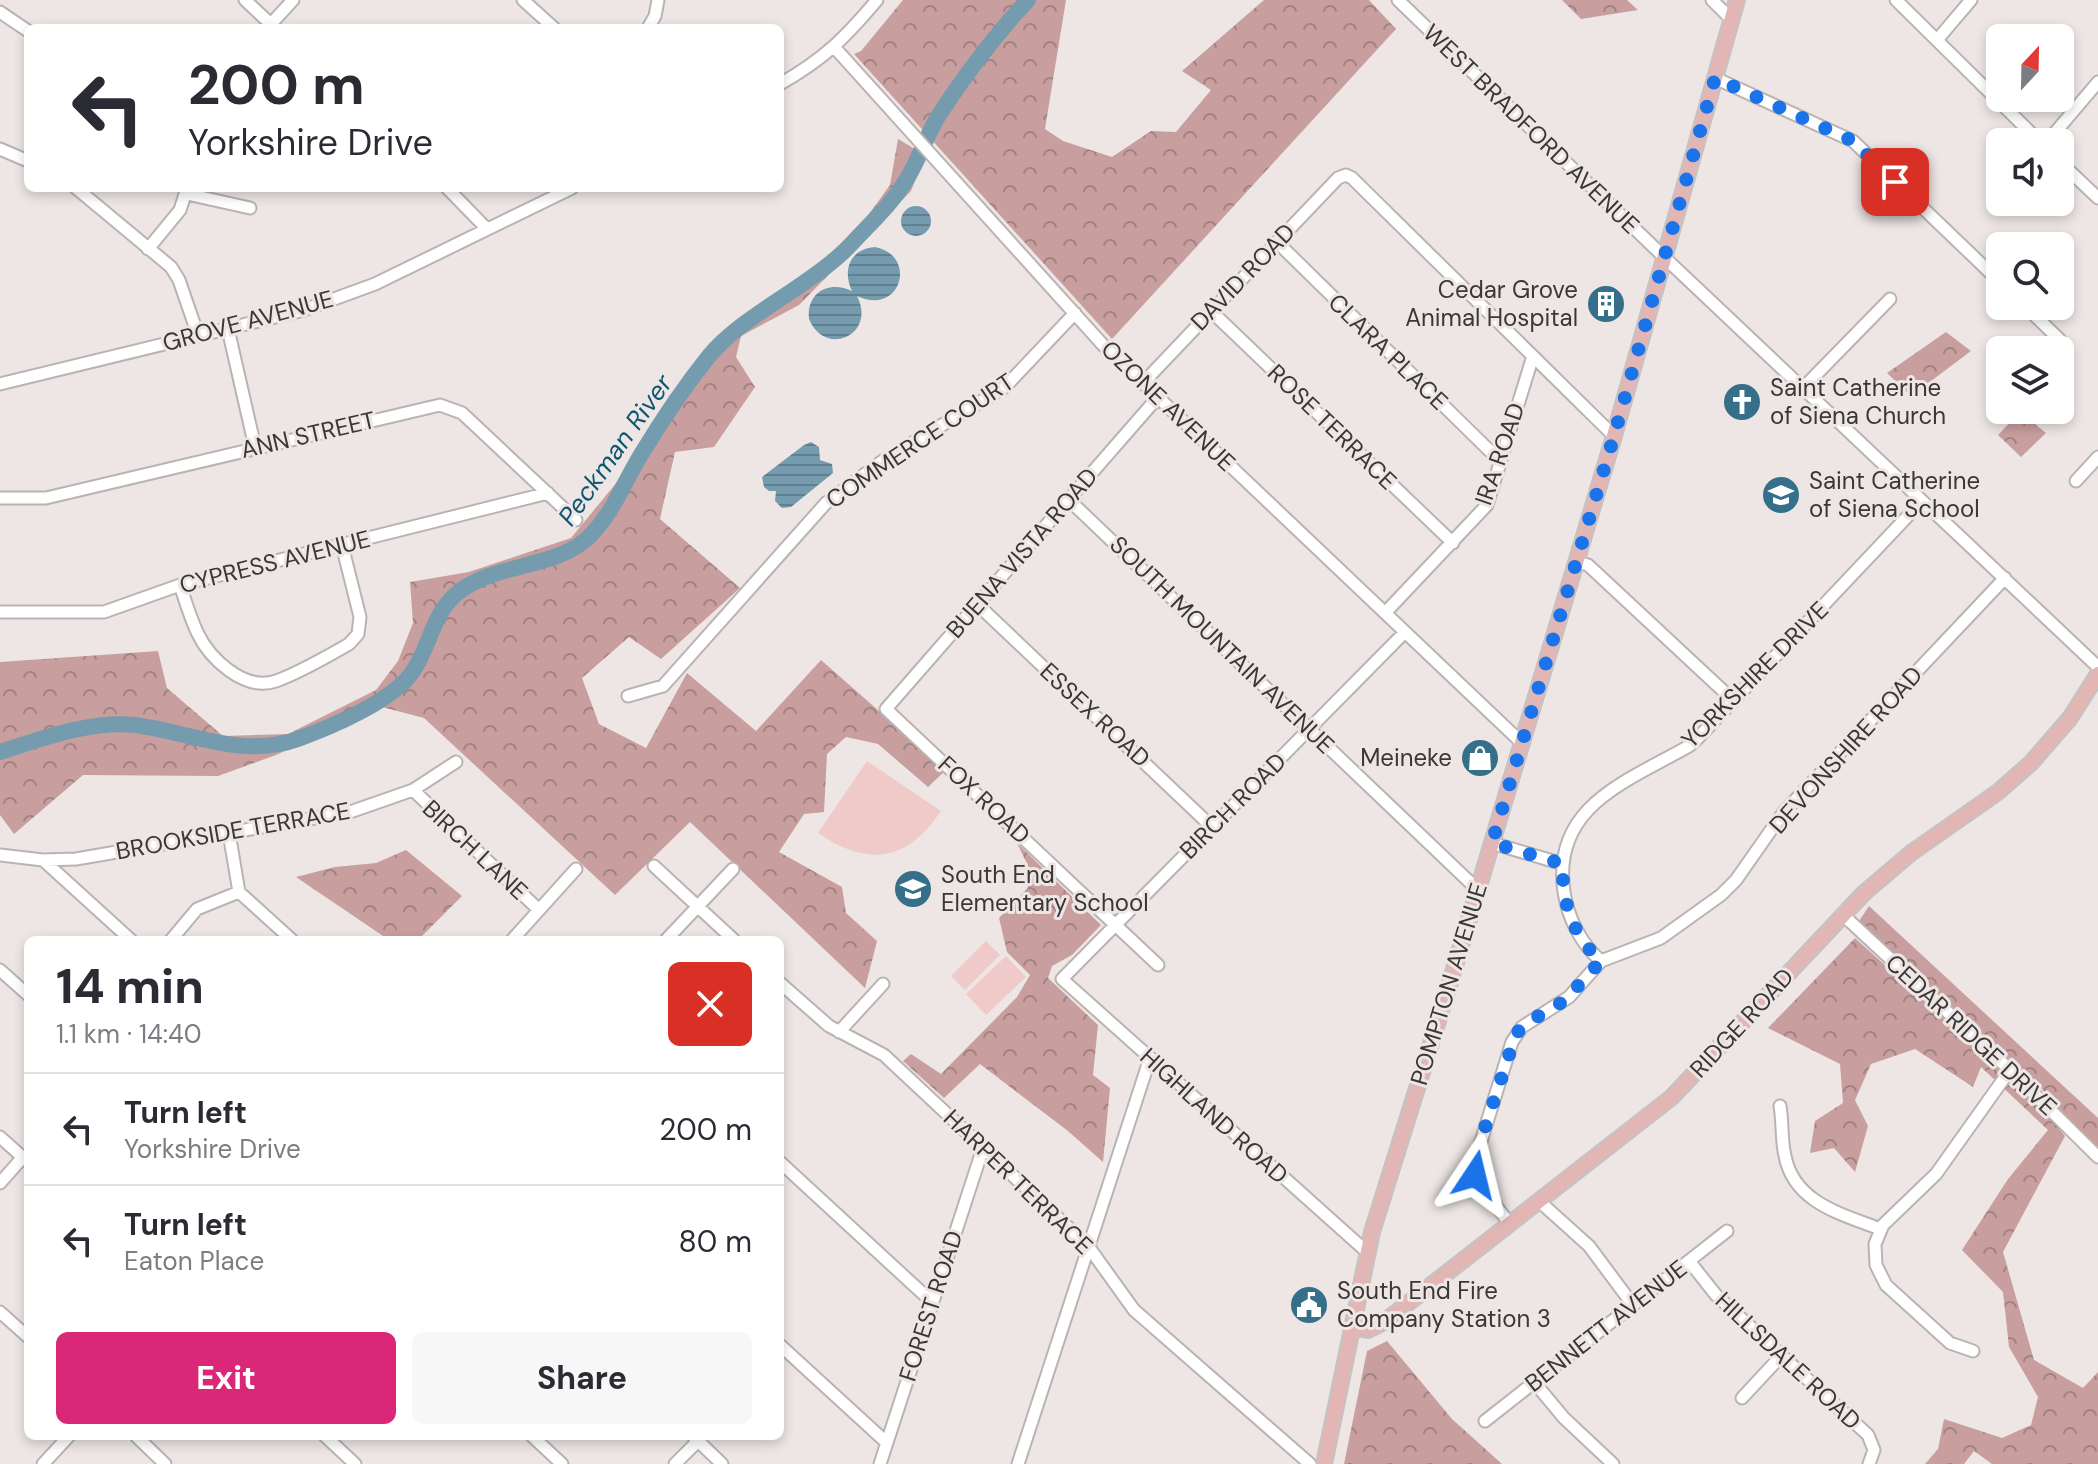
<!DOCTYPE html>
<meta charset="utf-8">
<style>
:root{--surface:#fff;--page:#f7f7f7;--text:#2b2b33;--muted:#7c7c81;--line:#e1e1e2;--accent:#db2777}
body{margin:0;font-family:"DM Sans",sans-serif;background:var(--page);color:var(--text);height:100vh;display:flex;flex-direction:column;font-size:30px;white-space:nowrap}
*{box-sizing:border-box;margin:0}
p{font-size:26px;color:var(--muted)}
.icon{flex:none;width:44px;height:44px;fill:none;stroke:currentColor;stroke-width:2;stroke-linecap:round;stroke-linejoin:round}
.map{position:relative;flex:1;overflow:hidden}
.side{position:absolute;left:24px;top:936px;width:760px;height:504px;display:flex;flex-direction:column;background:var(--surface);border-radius:12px;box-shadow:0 4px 12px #0003}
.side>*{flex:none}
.guide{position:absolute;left:24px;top:24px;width:760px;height:168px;border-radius:12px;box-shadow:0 4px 12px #0003;background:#fff;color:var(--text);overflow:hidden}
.needle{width:52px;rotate:22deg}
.controls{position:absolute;left:1986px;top:24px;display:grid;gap:16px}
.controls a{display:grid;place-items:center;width:88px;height:88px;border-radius:12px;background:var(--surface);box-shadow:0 4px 12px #0003;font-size:40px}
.pin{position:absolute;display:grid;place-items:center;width:68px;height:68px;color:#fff;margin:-34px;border-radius:16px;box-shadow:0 4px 12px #0006}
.me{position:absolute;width:88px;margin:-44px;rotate:10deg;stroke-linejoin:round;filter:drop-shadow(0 0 6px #0008)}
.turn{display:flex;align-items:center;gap:28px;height:168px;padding:0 32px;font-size:36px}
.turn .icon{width:104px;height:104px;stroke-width:2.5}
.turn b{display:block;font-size:56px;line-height:68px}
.round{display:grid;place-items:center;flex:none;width:84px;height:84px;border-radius:12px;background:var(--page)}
.head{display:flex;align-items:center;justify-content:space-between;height:136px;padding:0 32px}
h1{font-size:48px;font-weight:700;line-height:60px}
.cta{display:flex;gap:16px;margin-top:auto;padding:16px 32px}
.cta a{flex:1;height:92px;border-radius:12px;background:var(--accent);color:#fff;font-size:32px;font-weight:700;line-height:92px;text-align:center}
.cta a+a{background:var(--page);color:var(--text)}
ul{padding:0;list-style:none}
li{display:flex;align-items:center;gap:24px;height:112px;padding:0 32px;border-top:2px solid var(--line)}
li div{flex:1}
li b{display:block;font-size:30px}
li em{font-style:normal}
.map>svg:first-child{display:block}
</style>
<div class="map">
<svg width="2098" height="1464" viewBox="0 0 2098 1464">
<defs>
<pattern id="forest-crowns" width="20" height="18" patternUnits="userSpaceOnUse" patternTransform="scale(2)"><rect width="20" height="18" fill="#c89f9e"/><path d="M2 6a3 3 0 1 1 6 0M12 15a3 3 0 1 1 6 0" fill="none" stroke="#a38282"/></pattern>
<pattern id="water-rules" width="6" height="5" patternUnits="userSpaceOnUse" patternTransform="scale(2)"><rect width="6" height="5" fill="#759bae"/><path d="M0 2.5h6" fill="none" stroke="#617f8e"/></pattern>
</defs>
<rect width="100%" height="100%" fill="#ede6e5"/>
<path fill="url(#forest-crowns)" d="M903 0H1066L1045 129 1063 141 1112 157 1151 131 1176 132 1211 90 1182 71 1264 0H1369L1396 29 1112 339 854 54 861 51Z
M1562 0H1627L1638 10 1581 19Z
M898 139 925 155 911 191 799 305 741 336 736 357 755 387 714 447 675 452 660 519 740 588 661 659 629 637 582 678 599 724 646 748 687 673 756 731 821 660 946 770 928 787 878 744 846 737 827 754 824 812 804 814 779 852 842 887 846 913 877 941 865 988 690 822 615 895 424 718 382 707 276 755 218 776 83 775 14 834 0 815V662L158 651 167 688 223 736 288 734 376 690 398 661 413 623 410 582 469 572 571 538 631 465 711 345 756 308 851 239 890 185Z
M1946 332 1971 351 1911 396 1887 373Z
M2020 412 2046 433 2021 457 1998 435Z
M1017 843 1101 925 1072 955 1052 966 1048 978 1098 1025 1093 1075 1110 1088 1103 1162 1068 1131 980 1064 944 1098 903 1061 911 1054 941 1074 1017 997 1030 975 1007 952 999 918 1027 889 1033 876Z
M406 850 462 896 418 940H389L296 877 335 867 376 863Z
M1869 906 2098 1118V1147L2092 1145 2041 1088 1859 921Z
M1855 938 2000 1069 2048 1115 2065 1136 2003 1252 2034 1360 2083 1388 2098 1372V1464H1992L1974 1451 1964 1464H1925L1938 1449 1944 1419 2002 1438 2031 1425 2038 1397 2009 1347 2003 1292 1962 1250 2008 1179 2048 1130 1981 1067 1973 1087 1915 1049 1871 1064 1855 1100 1868 1126 1855 1172 1834 1148 1810 1153 1815 1121 1843 1103 1840 1064 1768 1028Z
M1387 1341 1452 1419 1502 1464H1344L1367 1351Z"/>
<path fill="#efcac9" d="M867 761 941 811C907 862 868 867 818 833Z
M986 941 1000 955 965 990 951 976Z
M1006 956 1026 977 986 1015 966 994Z"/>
<path fill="url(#water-rules)" d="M901 221a15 15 0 1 1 30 0a15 15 0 1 1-30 0Z
M875 247C919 256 900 317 857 296 877 335 825 358 809 319 806 292 830 280 852 291 842 270 850 249 875 247Z
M811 442 819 447 820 460 832 464 833 473 791 507 782 508 775 501 776 491H769L764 487 762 477 804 445Z"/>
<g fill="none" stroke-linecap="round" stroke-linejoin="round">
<path stroke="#759bae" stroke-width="16" d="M0 752C41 739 91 720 135 725 190 732 242 759 298 739 331 727 390 702 411 674 429 650 431 618 454 596 492 561 556 571 591 535 614 511 625 480 642 453 662 420 685 386 709 356 747 311 815 285 855 240 873 221 895 200 908 177 920 157 927 134 939 115 965 75 996 34 1028 0"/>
<g stroke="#bab3b3" stroke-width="15">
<path id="minor" d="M245 0 275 28
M523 0 554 28
M1398 0 1664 257 2098 667
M1712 0 1731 19
M1896 0 2040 142
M0 12 28 31
M271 24 293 0
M648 28 655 16 658 0
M1937 40 1971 0
M835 48 1103 345 1522 743
M1715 78 1853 141 2000 282
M780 84C824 59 845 38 877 0
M2047 142 2098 82
M0 149 28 161
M2060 162 2098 198
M76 188 171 267 179 280 198 335
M447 188 487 229
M187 194 250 208
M1277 242 1500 461
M148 249 180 210 187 188
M2025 306 2060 340
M1211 311 1453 543
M228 329 255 447
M1143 383 1338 178 1346 175 1352 178 1614 436
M0 384 304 310 375 284 572 188
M1803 388 1890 299
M2076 481 2098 457
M0 498H46L440 405 462 413 576 520
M1069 500 1478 890
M1577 562 1588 565 1734 701
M180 585C185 600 190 617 197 632 209 658 244 692 276 681 301 672 326 657 349 644L358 634 360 617 342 545
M977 604 1212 827
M0 612H104L180 585 548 493
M1385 613 1487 505 1533 356
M628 696 663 686 826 503 884 460 1005 387 1075 313
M413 790 539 910
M229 833 239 892 292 940
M1492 843 1563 864
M0 855 43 860 76 859 350 812 413 790 456 762
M43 860 131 940
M654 866 734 940
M1842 914 2010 1070 2098 1157
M171 940 197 909 239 892
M512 940 576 869
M666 940 733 869
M1601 961C1581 944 1568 918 1564 892 1551 806 1628 781 1689 746L1697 739 1922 501
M1158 965 886 709 1158 397
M0 970 28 995
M780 983 829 1026 884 1055 1088 1246 1134 1310 1310 1464
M839 1032 883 984
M1780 1106C1783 1123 1781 1139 1785 1156 1794 1203 1842 1214 1880 1229
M0 1137 28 1162
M780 1162 932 1302
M0 1183 23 1157
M1539 1201 1589 1246 1633 1305
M1510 1224 1479 1184 1474 1164 1512 1042 1522 1027 1569 997 1601 961 1661 938 1721 895 1736 880 1783 813 2005 578
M1367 1252 1062 979 1405 632
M1689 1261 1716 1295 1868 1435 1874 1450 1869 1464
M0 1312 28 1337
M780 1345 887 1443
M1973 1351 1950 1343 1886 1285 1876 1265 1875 1244 1883 1225 1936 1174 2010 1070
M1534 1382 1564 1418 1613 1464
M1742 1398 1781 1356
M1485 1421 1727 1231
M136 1436 165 1464
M325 1436 355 1464
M532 1436 562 1464
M693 1436 722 1464
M43 1464 69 1436
M675 1464 698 1441
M880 1464 983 1148
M1018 1464 1150 1058"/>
</g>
<g stroke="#c4c3c3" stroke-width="18">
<path id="major" d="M1351 1327 1368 1330 1384 1322 1672 1097 1864 893 1911 853 1998 792 2031 763 2070 718 2098 674
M1324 1464 1372 1232 1449 986 1614 436 1737 0"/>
</g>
<use href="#minor" stroke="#fff" stroke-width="11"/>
<use href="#major" stroke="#e3b6b6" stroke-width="14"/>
</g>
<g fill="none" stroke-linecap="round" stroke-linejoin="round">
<path stroke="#1a73e8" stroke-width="14" stroke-dasharray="0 25.2" d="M1475 1175V1158L1516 1034 1525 1024 1564 1001 1601 961C1573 937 1561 900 1563 864L1492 843 1614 436 1715 78 1853 141 1895 182"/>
</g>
<defs>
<g id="building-disc" transform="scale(2)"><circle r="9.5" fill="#366f89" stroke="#ede6e5"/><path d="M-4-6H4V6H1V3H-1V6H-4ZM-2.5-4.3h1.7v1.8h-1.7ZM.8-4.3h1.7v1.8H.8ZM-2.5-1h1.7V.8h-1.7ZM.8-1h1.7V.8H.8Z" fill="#fff"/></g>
<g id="church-disc" transform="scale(2)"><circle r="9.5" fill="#366f89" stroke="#ede6e5"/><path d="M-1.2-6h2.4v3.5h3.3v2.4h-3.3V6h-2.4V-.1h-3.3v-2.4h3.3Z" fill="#fff"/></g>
<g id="school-disc" transform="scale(2)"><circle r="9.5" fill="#366f89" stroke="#ede6e5"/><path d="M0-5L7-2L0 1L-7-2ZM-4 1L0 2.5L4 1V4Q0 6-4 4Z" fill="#fff"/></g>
<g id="shop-disc" transform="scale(2)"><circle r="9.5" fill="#366f89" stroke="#ede6e5"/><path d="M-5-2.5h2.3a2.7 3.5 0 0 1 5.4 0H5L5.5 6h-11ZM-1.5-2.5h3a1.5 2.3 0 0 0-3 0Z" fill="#fff"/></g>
<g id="civic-disc" transform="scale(2)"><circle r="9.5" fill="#366f89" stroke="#ede6e5"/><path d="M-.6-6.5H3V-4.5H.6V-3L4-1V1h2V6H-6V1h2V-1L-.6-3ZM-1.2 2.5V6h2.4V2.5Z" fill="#fff"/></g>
</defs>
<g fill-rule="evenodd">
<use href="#building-disc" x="1606" y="304"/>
<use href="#church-disc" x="1742" y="402"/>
<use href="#school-disc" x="1781" y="495"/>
<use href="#shop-disc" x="1480" y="758"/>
<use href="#school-disc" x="913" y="889"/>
<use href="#civic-disc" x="1309" y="1305"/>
</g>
<g text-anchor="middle" stroke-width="6" stroke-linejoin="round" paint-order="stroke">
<g font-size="24" fill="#3a3737" stroke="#ede6e5">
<text transform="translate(1531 129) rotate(44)" y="8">WEST BRADFORD AVENUE</text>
<text transform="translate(1243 277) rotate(-46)" y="8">DAVID ROAD</text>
<text transform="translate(248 321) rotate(-15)" y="8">GROVE AVENUE</text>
<text transform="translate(1388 352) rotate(44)" y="8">CLARA PLACE</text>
<text transform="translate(1168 406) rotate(44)" y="8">OZONE AVENUE</text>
<text transform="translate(1332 427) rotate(44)" y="8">ROSE TERRACE</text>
<text transform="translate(308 435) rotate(-13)" y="8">ANN STREET</text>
<text transform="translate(920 441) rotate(-34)" y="8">COMMERCE COURT</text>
<text transform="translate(1500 454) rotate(-71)" y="8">IRA ROAD</text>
<text transform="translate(1022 553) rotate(-49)" y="8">BUENA VISTA ROAD</text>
<text transform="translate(275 562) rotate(-14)" y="8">CYPRESS AVENUE</text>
<text transform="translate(1222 645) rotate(44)" y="8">SOUTH MOUNTAIN AVENUE</text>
<text transform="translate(1755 675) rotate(-45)" y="8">YORKSHIRE DRIVE</text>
<text transform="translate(1095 715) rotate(43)" y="8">ESSEX ROAD</text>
<text transform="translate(1846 750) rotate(-48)" y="8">DEVONSHIRE ROAD</text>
<text transform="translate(984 800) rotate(43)" y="8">FOX ROAD</text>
<text transform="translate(1233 806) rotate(-45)" y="8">BIRCH ROAD</text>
<text transform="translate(233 831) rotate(-10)" y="8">BROOKSIDE TERRACE</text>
<text transform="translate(475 850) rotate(43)" y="8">BIRCH LANE</text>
<text transform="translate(1449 984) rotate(-73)" y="8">POMPTON AVENUE</text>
<text transform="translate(1742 1023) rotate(-47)" y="8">RIDGE ROAD</text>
<text transform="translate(1971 1035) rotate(43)" y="8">CEDAR RIDGE DRIVE</text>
<text transform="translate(1214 1116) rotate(42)" y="8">HIGHLAND ROAD</text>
<text transform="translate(1018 1182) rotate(44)" y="8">HARPER TERRACE</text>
<text transform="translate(931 1306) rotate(-72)" y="8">FOREST ROAD</text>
<text transform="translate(1606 1326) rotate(-38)" y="8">BENNETT AVENUE</text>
<text transform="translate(1788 1361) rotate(43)" y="8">HILLSDALE ROAD</text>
</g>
<g font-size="24" fill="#3a3737" stroke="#ede6e5" text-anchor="start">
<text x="1578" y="298" text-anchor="end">Cedar Grove<tspan x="1578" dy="28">Animal Hospital</tspan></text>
<text x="1770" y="396">Saint Catherine<tspan x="1770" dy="28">of Siena Church</tspan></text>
<text x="1809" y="489">Saint Catherine<tspan x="1809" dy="28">of Siena School</tspan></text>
<text x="1452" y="766" text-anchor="end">Meineke</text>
<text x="941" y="883">South End<tspan x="941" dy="28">Elementary School</tspan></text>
<text x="1337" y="1299">South End Fire<tspan x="1337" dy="28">Company Station 3</tspan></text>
</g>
<g font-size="26" font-style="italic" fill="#0c5671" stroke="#ede6e5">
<text transform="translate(615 450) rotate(-55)" y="9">Peckman River</text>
</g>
</g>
</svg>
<div class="controls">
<a><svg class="needle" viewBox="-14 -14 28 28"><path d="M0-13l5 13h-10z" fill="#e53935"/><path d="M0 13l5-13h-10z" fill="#7c7c81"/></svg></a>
<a><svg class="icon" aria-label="sound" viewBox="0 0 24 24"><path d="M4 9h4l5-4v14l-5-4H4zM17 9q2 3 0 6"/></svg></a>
<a><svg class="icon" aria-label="search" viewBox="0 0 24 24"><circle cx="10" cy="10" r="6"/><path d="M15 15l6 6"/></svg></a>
<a><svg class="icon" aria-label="layers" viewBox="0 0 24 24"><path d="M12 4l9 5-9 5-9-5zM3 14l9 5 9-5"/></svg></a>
</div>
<div class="pin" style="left:1895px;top:182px;background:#d93025"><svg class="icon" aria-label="arrive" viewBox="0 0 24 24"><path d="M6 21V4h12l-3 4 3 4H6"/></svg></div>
<svg class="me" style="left:1475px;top:1175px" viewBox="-20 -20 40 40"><path d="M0-17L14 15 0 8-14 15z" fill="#1a73e8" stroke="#fff" stroke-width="4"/></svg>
<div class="guide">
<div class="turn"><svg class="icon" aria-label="left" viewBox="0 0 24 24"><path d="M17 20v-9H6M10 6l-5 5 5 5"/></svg><div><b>200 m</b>Yorkshire Drive</div></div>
</div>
<section class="side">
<div class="head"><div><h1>14 min</h1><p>1.1 km · 14:40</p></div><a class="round" style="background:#d93025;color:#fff"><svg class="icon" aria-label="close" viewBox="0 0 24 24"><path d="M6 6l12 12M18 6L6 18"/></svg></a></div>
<ul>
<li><svg class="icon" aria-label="left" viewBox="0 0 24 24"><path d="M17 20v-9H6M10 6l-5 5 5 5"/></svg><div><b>Turn left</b><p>Yorkshire Drive</p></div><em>200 m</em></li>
<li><svg class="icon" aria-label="left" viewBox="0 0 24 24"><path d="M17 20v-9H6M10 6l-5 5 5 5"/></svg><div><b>Turn left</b><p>Eaton Place</p></div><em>80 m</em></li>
</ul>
<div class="cta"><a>Exit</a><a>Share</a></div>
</section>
</div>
